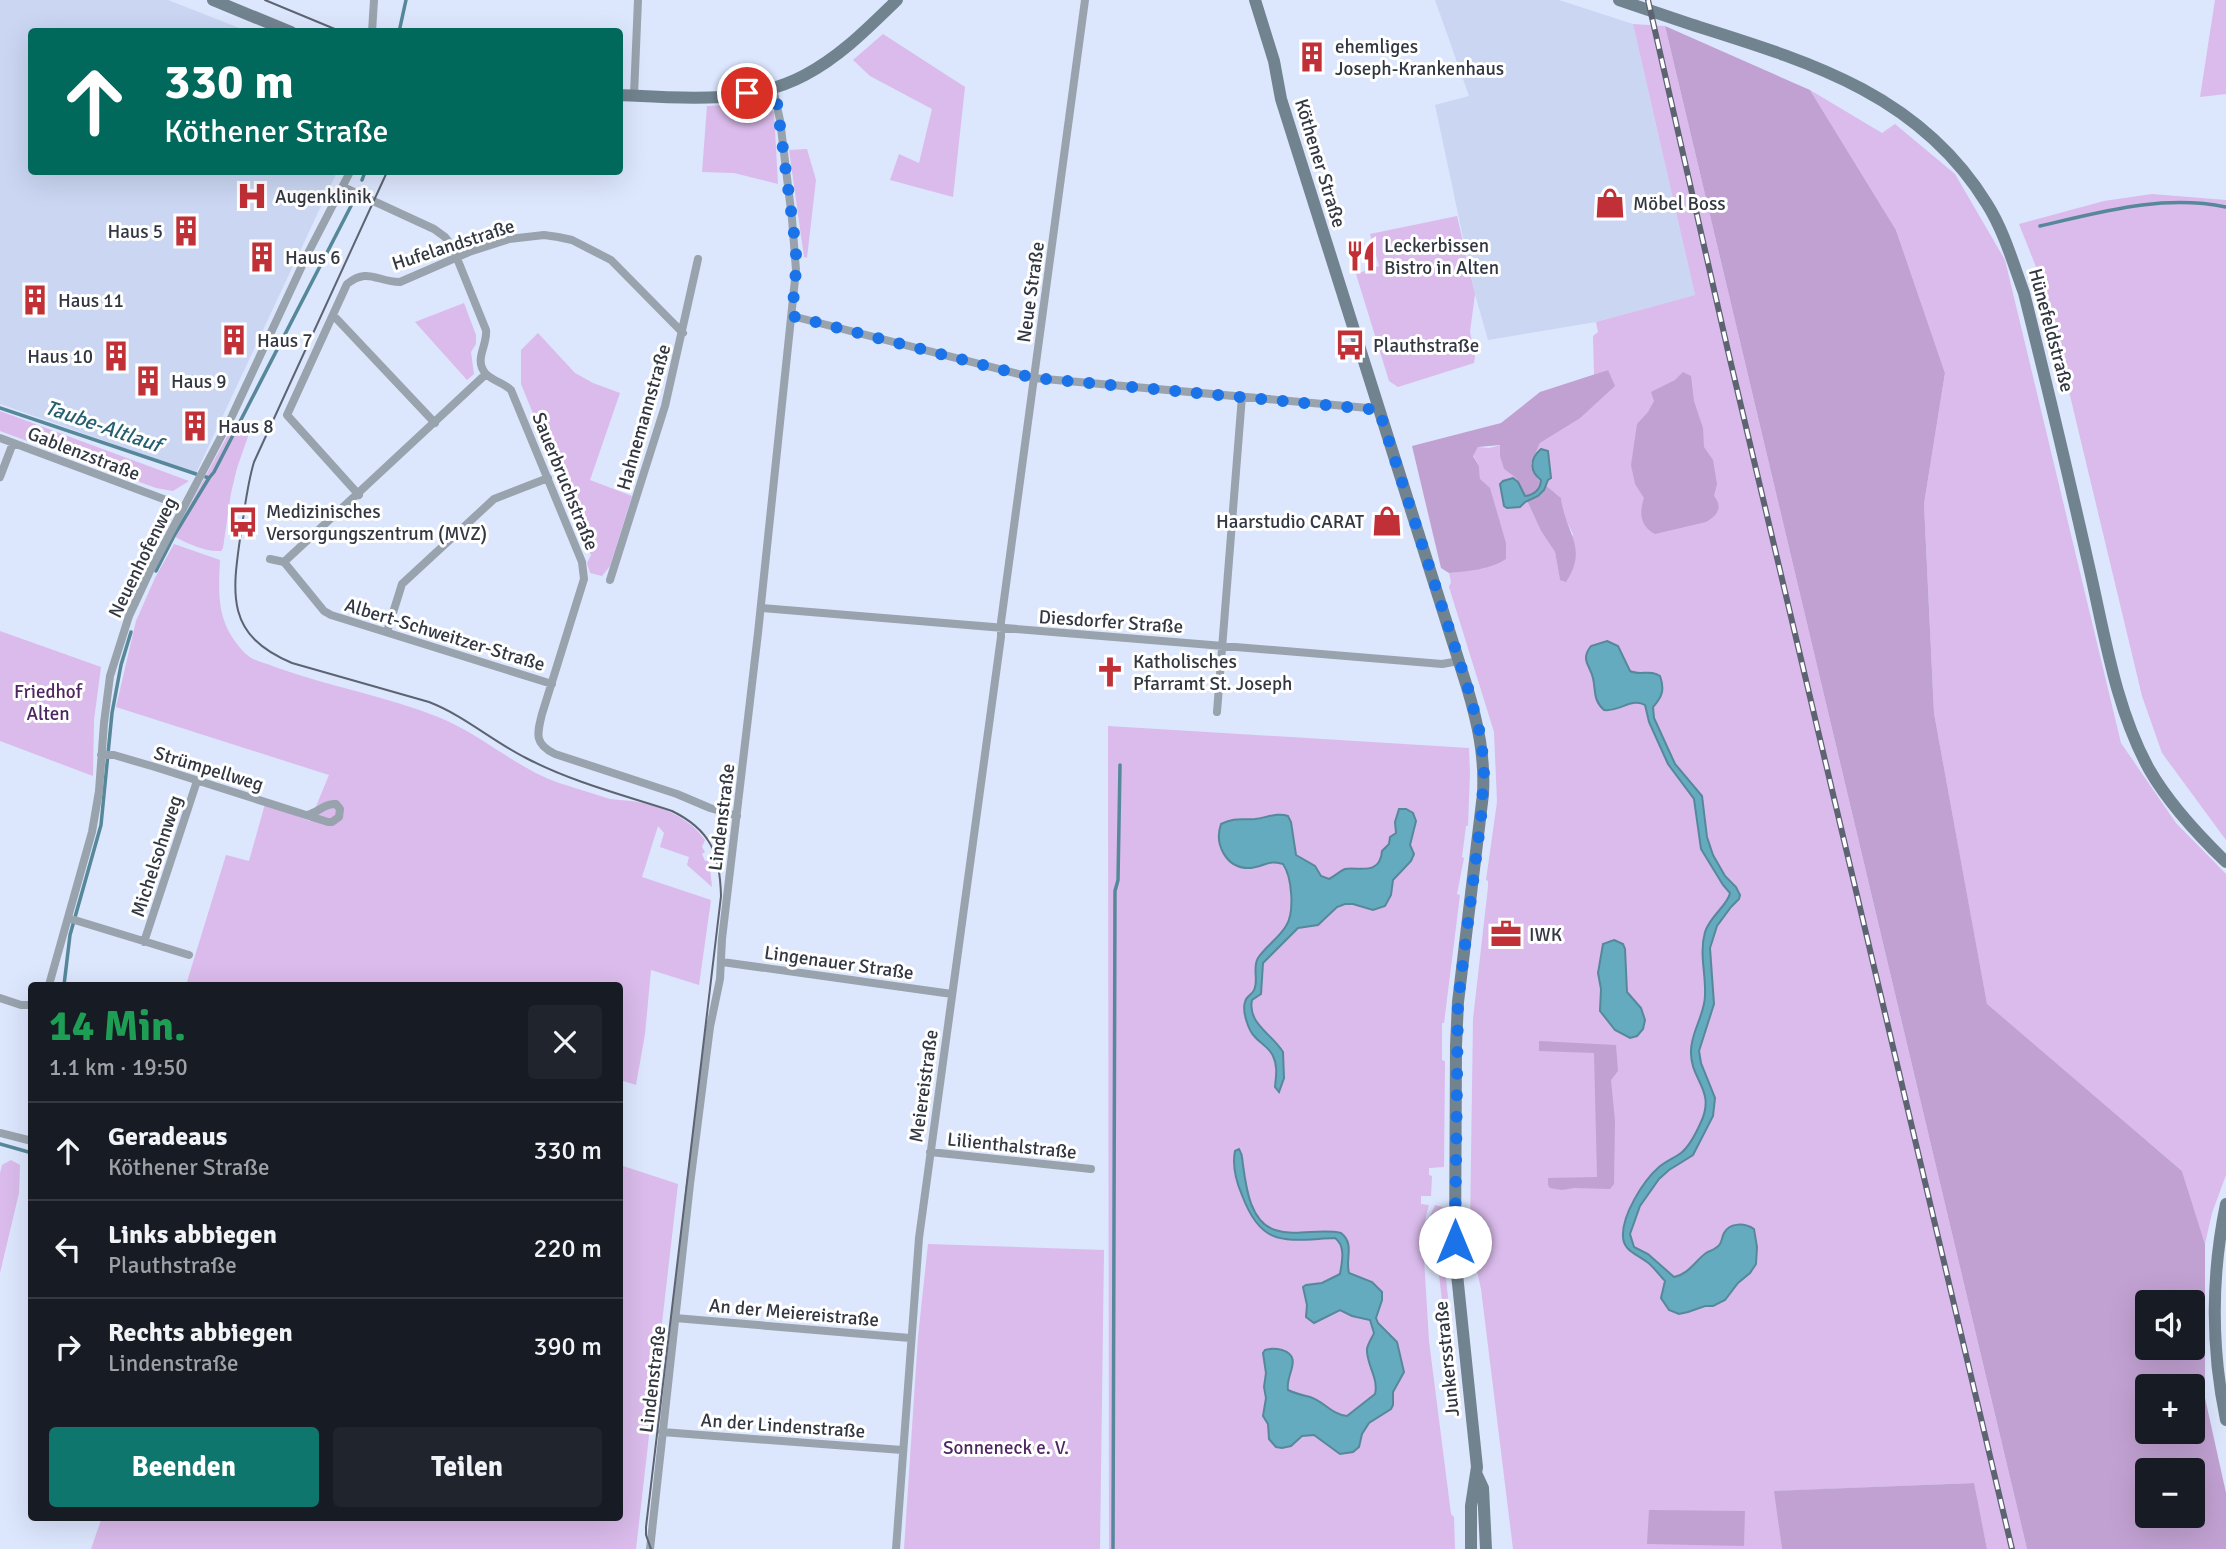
<!DOCTYPE html>
<html lang="de">
<meta charset="utf-8">
<style>
:root{--surface:#171b24;--page:#20242c;--text:#f1f3f6;--muted:#9ea1a6;--line:#363941;--accent:#0f766e}
body{margin:0;font-family:Signika,sans-serif;background:var(--page);color:var(--text);height:100vh;display:flex;flex-direction:column;font-size:26px;white-space:nowrap}
*{box-sizing:border-box;margin:0}
p{font-size:23px;color:var(--muted)}
.icon{flex:none;width:38px;height:38px;fill:none;stroke:currentColor;stroke-width:2;stroke-linecap:round;stroke-linejoin:round}
.map{position:relative;flex:1;overflow:hidden}
.sheet{position:absolute;left:28px;top:982px;width:595px;height:539px;display:flex;flex-direction:column;background:var(--surface);border-radius:7px;box-shadow:0 7px 28px #0002}
.sheet>*{flex:none}
.guide{position:absolute;left:28px;top:28px;width:595px;height:147px;border-radius:7px;box-shadow:0 7px 28px #0002;background:#00695c;color:#fff;overflow:hidden}
.controls{position:absolute;left:2135px;top:1290px;display:grid;gap:14px}
.controls a{display:grid;place-items:center;width:70px;height:70px;border-radius:7px;background:var(--surface);box-shadow:0 7px 28px #0002;font-size:35px}
.pin{position:absolute;display:grid;place-items:center;width:60px;height:60px;color:#fff;margin:-30px;border:4px solid #fff;border-radius:50%;box-shadow:0 2px 7px #0007}
.me{position:absolute;width:77px;margin:-38px;rotate:0deg;stroke-linejoin:round;filter:drop-shadow(0 0 5px #0008)}
.turn{display:flex;align-items:center;gap:24px;height:147px;padding:0 21px;font-size:32px}
.turn .icon{width:91px;height:91px;stroke-width:2.5}
.turn b{display:block;font-size:49px;line-height:60px}
.round{display:grid;place-items:center;flex:none;width:74px;height:74px;border-radius:7px;background:var(--page)}
.headline{display:flex;align-items:center;justify-content:space-between;height:119px;padding:0 21px}
h1{font-size:42px;font-weight:700;line-height:52px;color:#1e9e55}
.primary-button{display:flex;gap:14px;margin-top:auto;padding:14px 21px}
.primary-button a{flex:1;height:80px;border-radius:7px;background:var(--accent);color:#fff;font-size:28px;font-weight:700;line-height:80px;text-align:center}
.primary-button a+a{background:var(--page);color:var(--text)}
ul{padding:0;list-style:none}
li{display:flex;align-items:center;gap:21px;height:98px;padding:0 21px;border-top:2px solid var(--line)}
li div{flex:1}
li b{display:block;font-size:26px}
li em{font-style:normal}
.map>svg:first-child{display:block}
</style>
<div class="map">
<svg width="2226" height="1549" viewBox="0 0 2226 1549">
<rect width="100%" height="100%" fill="#dce6fd"/>
<path fill="#cad6f2" d="M0 0H168L247 31 32 32V172H337L196 473 0 404Z
M1435 0H1559L1633 24 1695 295 1596 322 1488 340 1475 294 1435 105 1469 96Z"/>
<path fill="#dabbeb" d="M2215 0H2226V94L2200 97Z
M1633 24 1665 26 2027 1549H1987L1973 1483 1775 1491 1782 1549H1513L1481 1289 1471 1245 1470 1227 1473 1019 1488 887V881L1486 880 1497 802 1494 732 1449 587 1451 582 1449 573 1485 568 1480 479 1479 466 1473 455 1478 447 1489 448 1501 445 1504 469 1517 479 1541 531 1555 552 1560 579 1573 534 1563 514 1561 498 1537 478 1531 465 1540 443 1579 419 1608 370 1594 375 1593 336 1598 332 1596 322 1695 295Z
M883 34 965 87 953 197 890 180 899 154 919 163 932 109 870 76 853 60Z
M1810 90 1882 133 1895 124 1955 174 2005 260 2121 743 2176 823 2226 874V1175L2212 1213 2205 1244 2182 1171 1987 1005 1934 713 1924 504 1945 373 1896 230Z
M758 100 774 112 778 184 734 173 702 172 707 106 726 105Z
M807 149 816 180 807 258 804 257 789 150Z
M2152 194 2226 200V840L2162 753 2142 696 2044 287 2019 224 2104 201Z
M1457 216 1475 294 1470 332 1475 356 1474 363 1398 387 1389 381 1356 274 1379 266 1370 234Z
M464 303 476 335V344L471 352 474 374 467 380 415 322Z
M538 333 575 373 593 383 620 393 590 480 632 496 610 566 602 576 590 573 587 563 591 555 521 384V350Z
M0 411 189 481 173 491 156 488 0 431Z
M236 420 251 428 237 468 231 493 223 548 221 551C204 552 187 543 173 536Z
M174 544 220 560C218 598 217 625 246 654 253 661 266 663 275 667 328 686 385 696 438 717 481 734 516 768 559 783 576 788 593 794 610 799 617 800 624 800 631 801 659 805 688 816 705 840L702 847 705 852 702 854 705 861 709 860 712 887 687 865 689 857 660 847 664 833 658 826 642 877 711 900 699 985 651 970 645 1034 636 1085 620 1080V985H186L226 855 249 861 265 804 310 821 329 775 116 707 136 621 155 578Z
M0 631 101 667 94 720 93 776 0 741Z
M1108 726 1469 748 1470 773 1468 826H1466L1462 857 1464 858 1457 894 1460 895 1444 1023H1442V1060L1445 1061 1444 1167 1429 1168V1175L1432 1176 1431 1196H1421V1204L1429 1205C1423 1221 1424 1242 1428 1258H1424L1429 1341 1451 1514 1454 1517 1455 1549H1109Z
M11 1160 20 1165 19 1193 0 1273V1173L2 1165Z
M620 1165 678 1184 636 1549H91L102 1517H620Z
M1435 1205 1443 1207 1440 1253 1444 1261 1457 1380 1452 1386 1449 1385V1380L1451 1378 1437 1258 1429 1227 1431 1214Z
M928 1244 1104 1250 1100 1549H904L918 1337Z"/>
<path fill="#c1a1d2" fill-rule="evenodd" d="M1665 26 1810 90 1896 230 1945 373 1924 504 1934 713 1987 1004 2182 1171 2205 1244V1398L2226 1493V1549H2027ZM2147 1302H2193V1348H2147ZM2193 1386V1432H2147V1386ZM2193 1470V1516H2147V1470Z
M1608 370 1615 386 1579 419 1540 443 1531 464 1537 478 1561 498C1565 533 1589 547 1566 582L1560 580 1555 552 1541 531 1517 479 1504 469 1500 456V445L1478 447 1473 456 1479 466 1480 479 1490 488 1506 543V559C1489 570 1468 571 1449 573L1441 568 1412 446 1501 423 1540 392Z
M1683 372 1691 376 1694 401 1703 428 1704 447 1713 460 1717 484 1714 496C1723 507 1718 515 1706 522L1655 534C1640 526 1639 513 1644 498L1635 484 1631 465 1637 424 1648 412 1654 401 1651 392 1675 380Z
M1539 1041 1616 1045 1618 1071 1611 1080 1615 1121 1614 1184 1610 1189 1574 1188 1562 1190 1550 1188 1548 1185V1178L1597 1177 1594 1053 1539 1051Z
M1974 1483 1987 1549H1782L1774 1491Z
M1649 1510 1745 1511 1744 1546 1647 1544Z"/>
<path fill="#65abc0" stroke="#56889a" stroke-width="2" d="M1541 449 1548 451 1551 478 1548 480 1544 490 1538 496 1525 502 1520 507 1507 508 1504 506 1500 484 1503 481 1513 478 1518 482 1525 496C1534 495 1541 489 1541 480 1530 472 1529 459 1541 449Z
M1607 641 1618 646 1630 671C1640 676 1651 669 1660 676 1665 690 1662 697 1653 707L1654 718 1675 764 1702 796 1707 837 1713 855 1725 876 1736 887 1740 895 1739 899 1731 907 1717 926 1710 948 1714 1004 1699 1051 1701 1063 1715 1098 1713 1116 1693 1155 1669 1170 1659 1179 1640 1206 1630 1234 1634 1247 1648 1254 1674 1277C1689 1274 1695 1261 1706 1253 1711 1250 1717 1249 1720 1244 1722 1241 1722 1237 1724 1233 1730 1222 1745 1223 1754 1229L1757 1247 1756 1264 1750 1273 1738 1283 1725 1300 1713 1306H1705L1688 1312 1679 1314 1669 1310 1661 1298 1665 1281C1659 1275 1654 1267 1647 1262 1637 1254 1623 1251 1623 1236 1622 1215 1643 1181 1659 1167 1666 1161 1674 1158 1681 1153 1690 1146 1697 1131 1701 1122 1716 1090 1690 1080 1691 1051 1691 1031 1705 1015 1705 995 1706 973 1699 954 1705 932 1710 916 1728 905 1730 893L1723 885 1701 849 1694 799 1668 764 1649 722 1645 705C1632 697 1620 712 1604 710 1593 700 1596 692 1593 678 1590 665 1580 660 1591 646Z
M1399 809H1406L1413 813 1416 821 1410 845 1414 854 1411 861 1393 880 1391 895 1385 906 1373 910 1353 904H1345L1337 907 1318 925 1298 928 1263 963 1261 994 1252 1000C1247 1023 1272 1034 1283 1052L1284 1078 1279 1092 1275 1087C1276 1076 1278 1066 1273 1056 1269 1047 1261 1044 1255 1037 1248 1030 1242 1011 1245 1002 1246 996 1252 995 1254 990 1259 980 1252 968 1258 958 1266 946 1279 938 1286 926 1295 912 1292 877 1283 864 1270 859 1263 867 1250 868 1226 869 1214 844 1221 824 1236 817 1240 820 1255 819 1266 818 1277 812 1288 816L1291 822 1296 855 1315 866 1321 876 1329 879C1335 876 1340 871 1345 869 1357 866 1380 877 1382 851L1389 844 1390 837 1396 833 1395 822Z
M1614 940 1623 944 1625 949 1627 992 1641 1008 1645 1020 1643 1029 1637 1036 1630 1038 1615 1030 1600 1011 1601 989 1598 973 1603 944Z
M1239 1149C1243 1155 1242 1158 1243 1165 1246 1187 1250 1222 1275 1230 1297 1237 1319 1228 1341 1233 1355 1244 1345 1258 1349 1273L1372 1282 1382 1292V1300L1376 1318 1378 1323 1397 1342 1404 1372 1393 1392V1405L1391 1409 1369 1423 1362 1434 1359 1447 1353 1452 1340 1454 1314 1435 1302 1436 1291 1446 1282 1448 1276 1447 1269 1439 1268 1424 1263 1416 1266 1398 1264 1387 1266 1373 1263 1353 1265 1350C1271 1348 1275 1348 1282 1350 1304 1357 1285 1375 1288 1390 1296 1394 1302 1395 1310 1397 1325 1402 1331 1414 1347 1416L1375 1394C1379 1378 1366 1364 1367 1349 1368 1343 1372 1338 1374 1333L1370 1320 1352 1316 1340 1310 1314 1323 1306 1317 1307 1305 1303 1287 1306 1285 1322 1283 1340 1274C1342 1262 1346 1246 1335 1238 1286 1240 1262 1249 1242 1195 1236 1181 1232 1166 1235 1151Z"/>
<g fill="none" stroke-linecap="round" stroke-linejoin="round">
<path stroke="#56889a" stroke-width="3.5" d="M399 32 406 0
M362 180 365 172
M2040 226C2101 212 2163 194 2226 207
M0 408 196 474
M206 477 209 478 214 472 351 206
M156 571 175 534 209 478
M64 985 70 935 101 825 112 713 121 665 131 632
M0 1144 32 1153
M1113 1549 1115 891 1118 880 1120 765"/>
<path stroke="#98a3ad" stroke-width="8" d="M372 32 374 0
M634 95 638 0
M343 187 434 229 445 237 452 246 486 330C488 345 473 360 486 374 493 381 504 383 511 390L582 562 584 579 542 714C537 734 534 744 555 754L677 794 710 808 737 816
M333 315 435 423
M792 316 1034 378 1379 409
M0 438 166 500 182 509
M0 477 13 443
M359 495 287 415 347 284C368 267 377 282 400 282L469 252 509 239 544 235 558 237 572 240 611 260 683 333
M270 559 284 562
M284 562 324 611 331 615 552 684
M284 562 486 374
M610 580 665 406 698 259
M761 608C988 628 1215 644 1442 664L1459 661
M387 632 402 584 494 499 548 478
M1217 712 1242 396
M101 755H114L155 767 328 822H332L339 817 340 809 336 804C324 803 318 813 307 815
M68 918 189 955
M144 942 197 781
M722 962 952 994
M49 985 92 832 99 791 104 723 110 676 129 616 149 573 232 416 307 255 350 172
M0 998 21 1005H32
M0 1133 32 1141
M930 1152 1091 1169
M675 1318 910 1338
M662 1432 902 1450
M650 1549 690 1184 710 1027 720 979 722 939 758 633 796 270 792 219 780 120 773 88
M896 1549 919 1238 1001 637V622L1085 0"/>
<path stroke="#728390" stroke-width="12" d="M213 0 291 32
M1255 0 1274 61 1281 99 1467 687C1478 724 1485 756 1483 794L1458 1002 1456 1046 1455 1255 1477 1467 1471 1506V1549
M1619 0C1643 8 1666 16 1690 24 1807 61 1919 93 1987 204 2004 231 2013 263 2024 293 2047 385 2069 478 2090 571 2105 637 2116 709 2149 769 2169 804 2197 834 2226 862
M620 95C680 98 750 105 805 75 841 56 868 28 897 0
M2226 1204C2211 1276 2211 1348 2226 1420
M1477 1475 1483 1488 1486 1549"/>
<path stroke="#5c6371" stroke-width="2" d="M265 0 342 32
M387 172 254 462C247 485 245 508 241 532 232 594 225 635 292 663L429 702C465 716 492 741 526 758 572 782 623 795 672 811 711 830 720 854 721 896L646 1527V1535L651 1549"/>
<g stroke="#5c6371" stroke-width="6">
<path id="rail" d="M1648 0 1728 351 2012 1549"/>
</g>
<use href="#rail" stroke="#fff" stroke-width="3.5" stroke-dasharray="10" stroke-linecap="butt"/>
</g>
<g fill="none" stroke-linecap="round" stroke-linejoin="round">
<path stroke="#1a73e8" stroke-width="12" stroke-dasharray="0 21.6" d="M747 93 773 88 777 103 796 249V270L792 316 1034 378 1379 410 1468 688 1481 737 1484 772 1481 818 1458 1002 1455 1242"/>
</g>
<defs>
<g id="building-bare" transform="scale(2.415)"><path d="M-4-6H4V6H1V3H-1V6H-4ZM-2.5-4.3h1.7v1.8h-1.7ZM.8-4.3h1.7v1.8H.8ZM-2.5-1h1.7V.8h-1.7ZM.8-1h1.7V.8H.8Z" fill="#c03036" stroke="#fff" stroke-width="2.5" paint-order="stroke"/></g>
<g id="hospital-bare" transform="scale(2.415)"><path d="M-5-5h3v3.5h4V-5h3V5h-3V1.5h-4V5h-3Z" fill="#c03036" stroke="#fff" stroke-width="2.5" paint-order="stroke"/></g>
<g id="shop-bare" transform="scale(2.415)"><path d="M-5-2.5h2.3a2.7 3.5 0 0 1 5.4 0H5L5.5 6h-11ZM-1.5-2.5h3a1.5 2.3 0 0 0-3 0Z" fill="#c03036" stroke="#fff" stroke-width="2.5" paint-order="stroke"/></g>
<g id="restaurant-bare" transform="scale(2.415)"><path d="M-5-6h1v4h1v-4h1v4h1v-4h1v5L-1.5 .5V6h-2V.5L-5-1ZM5-6V6H3V1.5H1.5Q1.5-4 5-6Z" fill="#c03036" stroke="#fff" stroke-width="2.5" paint-order="stroke"/></g>
<g id="bus-bare" transform="scale(2.415)"><path d="M-5-6H5V4H4V6H2V4H-2V6H-4V4H-5ZM-3.5-4V0h7V-4ZM-3.5 1.2v1.5H-2V1.2ZM2 1.2v1.5H3.5V1.2Z" fill="#c03036" stroke="#fff" stroke-width="2.5" paint-order="stroke"/></g>
<g id="church-bare" transform="scale(2.415)"><path d="M-1.2-6h2.4v3.5h3.3v2.4h-3.3V6h-2.4V-.1h-3.3v-2.4h3.3Z" fill="#c03036" stroke="#fff" stroke-width="2.5" paint-order="stroke"/></g>
<g id="office-bare" transform="scale(2.415)"><path d="M-6-3h4V-5.5h4V-3h4V5H-6ZM-1-4.5V-3h2v-1.5ZM-6 0V1H6V0Z" fill="#c03036" stroke="#fff" stroke-width="2.5" paint-order="stroke"/></g>
</defs>
<g fill-rule="evenodd">
<use href="#building-bare" x="1312" y="57"/>
<use href="#hospital-bare" x="252" y="196"/>
<use href="#shop-bare" x="1610" y="203"/>
<use href="#building-bare" x="186" y="231"/>
<use href="#restaurant-bare" x="1361" y="256"/>
<use href="#building-bare" x="262" y="257"/>
<use href="#building-bare" x="35" y="300"/>
<use href="#building-bare" x="234" y="340"/>
<use href="#bus-bare" x="1350" y="345"/>
<use href="#building-bare" x="116" y="356"/>
<use href="#building-bare" x="148" y="381"/>
<use href="#building-bare" x="195" y="426"/>
<use href="#shop-bare" x="1387" y="521"/>
<use href="#bus-bare" x="243" y="522"/>
<use href="#church-bare" x="1110" y="672"/>
<use href="#office-bare" x="1506" y="934"/>
</g>
<g text-anchor="middle" stroke-width="6" stroke-linejoin="round" paint-order="stroke">
<g font-size="19" fill="#323742" stroke="#fff" text-anchor="start">
<text x="1335" y="53">ehemliges<tspan x="1335" dy="22">Joseph-Krankenhaus</tspan></text>
<text x="275" y="203">Augenklinik</text>
<text x="1633" y="210">Möbel Boss</text>
<text x="163" y="238" text-anchor="end">Haus 5</text>
<text x="1384" y="252">Leckerbissen<tspan x="1384" dy="22">Bistro in Alten</tspan></text>
<text x="285" y="264">Haus 6</text>
<text x="58" y="307">Haus 11</text>
<text x="257" y="347">Haus 7</text>
<text x="1373" y="352">Plauthstraße</text>
<text x="93" y="363" text-anchor="end">Haus 10</text>
<text x="171" y="388">Haus 9</text>
<text x="218" y="433">Haus 8</text>
<text x="266" y="518">Medizinisches<tspan x="266" dy="22">Versorgungszentrum (MVZ)</tspan></text>
<text x="1364" y="528" text-anchor="end">Haarstudio CARAT</text>
<text x="1133" y="668">Katholisches<tspan x="1133" dy="22">Pfarramt St. Joseph</tspan></text>
<text x="1529" y="941">IWK</text>
</g>
<g font-size="19" fill="#323742" stroke="#fff">
<text transform="translate(1321 163) rotate(73)" y="7">Köthener Straße</text>
<text transform="translate(453 244) rotate(-18)" y="7">Hufelandstraße</text>
<text transform="translate(1030 292) rotate(-82)" y="7">Neue Straße</text>
<text transform="translate(2052 330) rotate(75)" y="7">Hünefeldstraße</text>
<text transform="translate(643 417) rotate(-74)" y="7">Hahnemannstraße</text>
<text transform="translate(84 453) rotate(21)" y="7">Gablenzstraße</text>
<text transform="translate(566 481) rotate(68)" y="7">Sauerbruchstraße</text>
<text transform="translate(142 557) rotate(-64)" y="7">Neuenhofenweg</text>
<text transform="translate(1111 621) rotate(4)" y="7">Diesdorfer Straße</text>
<text transform="translate(445 634) rotate(17)" y="7">Albert-Schweitzer-Straße</text>
<text transform="translate(209 768) rotate(17)" y="7">Strümpellweg</text>
<text transform="translate(721 817) rotate(-83)" y="7">Lindenstraße</text>
<text transform="translate(156 856) rotate(-72)" y="7">Michelsohnweg</text>
<text transform="translate(839 962) rotate(8)" y="7">Lingenauer Straße</text>
<text transform="translate(923 1086) rotate(-82)" y="7">Meiereistraße</text>
<text transform="translate(1012 1145) rotate(6)" y="7">Lilienthalstraße</text>
<text transform="translate(794 1312) rotate(5)" y="7">An der Meiereistraße</text>
<text transform="translate(1446 1359) rotate(-96)" y="7">Junkersstraße</text>
<text transform="translate(652 1379) rotate(-83)" y="7">Lindenstraße</text>
<text transform="translate(783 1425) rotate(4)" y="7">An der Lindenstraße</text>
</g>
<g font-size="19" fill="#4e2661" stroke="#fff">
<text x="48" y="698">Friedhof<tspan x="48" dy="22">Alten</tspan></text>
<text x="1006" y="1454">Sonneneck e. V.</text>
</g>
<g font-size="21" font-style="italic" fill="#265f6f" stroke="#fff">
<text transform="translate(103 426) rotate(19)" y="7">Taube-Altlauf</text>
</g>
</g>
</svg>
<div class="controls">
<a><svg class="icon" aria-label="sound" viewBox="0 0 24 24"><path d="M4 9h4l5-4v14l-5-4H4zM17 9q2 3 0 6"/></svg></a>
<a>+</a>
<a>−</a>
</div>
<div class="pin" style="left:747px;top:93px;background:#d93025"><svg class="icon" aria-label="arrive" viewBox="0 0 24 24"><path d="M6 21V4h12l-3 4 3 4H6"/></svg></div>
<svg class="me" style="left:1455px;top:1242px" viewBox="-20 -20 40 40"><circle r="19" fill="#fff"/><path d="M0-13L10 11 0 6-10 11z" fill="#1a73e8"/></svg>
<div class="guide">
<div class="turn"><svg class="icon" aria-label="ahead" viewBox="0 0 24 24"><path d="M12 20V5M6 11l6-6 6 6"/></svg><div><b>330 m</b>Köthener Straße</div></div>
</div>
<section class="sheet">
<div class="headline"><div><h1>14 Min.</h1><p>1.1 km · 19:50</p></div><a class="round"><svg class="icon" aria-label="close" viewBox="0 0 24 24"><path d="M6 6l12 12M18 6L6 18"/></svg></a></div>
<ul>
<li><svg class="icon" aria-label="ahead" viewBox="0 0 24 24"><path d="M12 20V5M6 11l6-6 6 6"/></svg><div><b>Geradeaus</b><p>Köthener Straße</p></div><em>330 m</em></li>
<li><svg class="icon" aria-label="left" viewBox="0 0 24 24"><path d="M17 20v-9H6M10 6l-5 5 5 5"/></svg><div><b>Links abbiegen</b><p>Plauthstraße</p></div><em>220 m</em></li>
<li><svg class="icon" aria-label="right" viewBox="0 0 24 24"><path d="M7 20v-9h11M14 6l5 5-5 5"/></svg><div><b>Rechts abbiegen</b><p>Lindenstraße</p></div><em>390 m</em></li>
</ul>
<div class="primary-button"><a>Beenden</a><a>Teilen</a></div>
</section>
</div>
